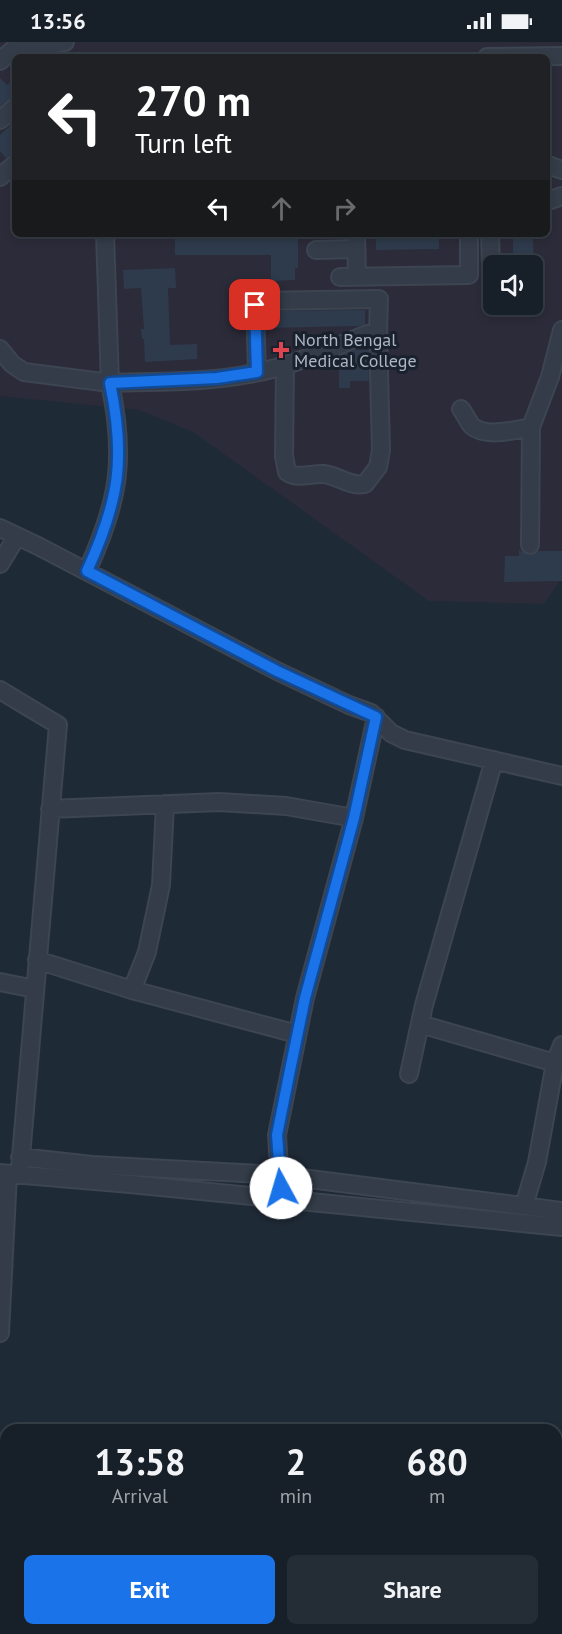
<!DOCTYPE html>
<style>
:root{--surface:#172029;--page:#242d35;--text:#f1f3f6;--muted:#9ea3a8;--line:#363e46;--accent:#1a73e8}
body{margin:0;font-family:"PT Sans",sans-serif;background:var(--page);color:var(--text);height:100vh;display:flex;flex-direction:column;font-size:22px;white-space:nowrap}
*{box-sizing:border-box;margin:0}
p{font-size:20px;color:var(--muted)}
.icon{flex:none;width:33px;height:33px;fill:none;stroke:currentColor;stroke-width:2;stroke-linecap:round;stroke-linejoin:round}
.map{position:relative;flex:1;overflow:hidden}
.panel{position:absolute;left:0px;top:1382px;width:562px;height:212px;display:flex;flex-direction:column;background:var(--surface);border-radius:18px 18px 0 0;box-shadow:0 3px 9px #0003,0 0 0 2px var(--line)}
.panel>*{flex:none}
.top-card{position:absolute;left:12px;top:12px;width:538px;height:183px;border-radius:9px;box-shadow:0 3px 9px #0003,0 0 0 2px var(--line);background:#202124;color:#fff;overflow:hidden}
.controls{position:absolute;left:483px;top:213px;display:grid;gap:12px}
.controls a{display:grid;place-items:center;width:60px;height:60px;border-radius:9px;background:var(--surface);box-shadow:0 3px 9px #0003,0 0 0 2px var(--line);font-size:30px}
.pin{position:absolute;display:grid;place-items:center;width:51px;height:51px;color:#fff;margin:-26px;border-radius:12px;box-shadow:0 3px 9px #0006}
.me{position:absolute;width:66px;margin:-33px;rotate:354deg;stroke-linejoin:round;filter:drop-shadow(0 0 4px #0008)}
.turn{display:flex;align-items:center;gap:21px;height:126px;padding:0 24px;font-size:27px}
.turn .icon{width:78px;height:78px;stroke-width:2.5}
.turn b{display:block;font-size:42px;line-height:51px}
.lanes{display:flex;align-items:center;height:57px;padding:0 24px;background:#0003;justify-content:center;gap:30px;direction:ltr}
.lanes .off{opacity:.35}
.eta{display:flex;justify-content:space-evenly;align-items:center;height:102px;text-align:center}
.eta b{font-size:36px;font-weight:700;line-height:42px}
.primary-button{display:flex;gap:12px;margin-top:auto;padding:12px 24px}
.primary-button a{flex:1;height:69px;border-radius:9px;background:var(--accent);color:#fff;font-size:24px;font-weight:700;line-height:69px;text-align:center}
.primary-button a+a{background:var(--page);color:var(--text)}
.status{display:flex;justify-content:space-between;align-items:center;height:42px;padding:0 30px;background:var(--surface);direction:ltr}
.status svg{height:16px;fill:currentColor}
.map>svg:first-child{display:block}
</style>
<div class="status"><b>13:56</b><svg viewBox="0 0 49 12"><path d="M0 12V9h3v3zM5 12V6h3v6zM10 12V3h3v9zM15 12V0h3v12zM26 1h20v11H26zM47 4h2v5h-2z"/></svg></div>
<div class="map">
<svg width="562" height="1592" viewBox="0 0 562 1592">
<rect width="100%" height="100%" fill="#1f2a37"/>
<path fill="#2c2b39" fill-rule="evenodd" d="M0 0H562V536L544 562 429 559 193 390 139 368 0 354ZM15 15H548V192H15ZM494 224H532V262H494Z"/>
<path fill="#132135" d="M557 1419H562V1592H0V1510L6 1507V1587H556Z"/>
<path fill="#2e3b4c" d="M0 36 7 43 15 36V55L9 57 0 64Z
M10 84 15 89V109L6 116 0 109V93Z
M175 192H298V226H295V238L271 239V213H175Z
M376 192H439V207L376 208Z
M513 196H533L534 220H513Z
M175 226 176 246H168L170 303 197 302V317L145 320 144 297H142L141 287H144L141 246 124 247 123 228Z
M365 268V282L358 284 266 286V269Z
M355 308H368L369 339H350V346H339V315Z
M519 508 529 513 539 509H562V539L504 540 505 514H519Z"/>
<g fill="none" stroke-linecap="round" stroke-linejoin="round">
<g stroke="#3c4551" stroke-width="20">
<path id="minor" d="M28 7 65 0
M487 15 562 14
M0 19 22 0
M0 78 15 65
M548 123 562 128
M0 135 15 122
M548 159 562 154
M105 192 110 341C156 339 203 341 249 332 290 325 328 308 367 292L378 291
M356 192 357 234
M490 192 492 258
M316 208 356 207
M340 235 469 233V192
M0 307 12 322 24 330 110 341C126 417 119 459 87 529
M257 330 255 263 258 259 379 257 378 291 381 408 378 425 365 442C350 445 339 434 324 432 312 431 297 438 287 430L284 414 285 323
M461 367C465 372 468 380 472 384 486 396 515 388 531 385
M0 486 38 504 277 629 349 663 371 671 391 691 405 698 562 734
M530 503 531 385 550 335 562 288
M0 522 17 494
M0 648 58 683 20 1126
M50 767 219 760 286 764 354 776
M37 918 132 948 297 992
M0 940 35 947
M132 948 147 910 161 843 165 762
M420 982 555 1021
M409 1032 424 963 494 718
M20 1115 92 1123 278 1133 562 1169
M0 1131 130 1142 562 1185
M280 1142 277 1093 305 956 354 776 376 675
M524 1164 537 1120 555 1021 562 1003
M0 1291 8 1132"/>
</g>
<use href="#minor" stroke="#333c48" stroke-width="16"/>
</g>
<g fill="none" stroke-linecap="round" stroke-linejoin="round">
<g stroke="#114b97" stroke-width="15">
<path id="route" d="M255 263 257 330 217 336 110 341C126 417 119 459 87 529L277 629 376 675 354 776 305 956 289 1033 277 1093 281 1146"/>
</g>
<use href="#route" stroke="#1a73e8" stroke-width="10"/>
</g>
<path fill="#e0444e" stroke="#18212c" stroke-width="2" d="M278 299h6v6h6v6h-6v6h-6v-6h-6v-6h6z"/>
<g text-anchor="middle" stroke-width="6" stroke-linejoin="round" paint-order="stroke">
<g font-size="18" fill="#adb6c5" stroke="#18212c" text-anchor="start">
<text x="294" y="304">North Bengal<tspan x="294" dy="21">Medical College</tspan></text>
</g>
</g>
</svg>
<div class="controls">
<a><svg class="icon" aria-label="sound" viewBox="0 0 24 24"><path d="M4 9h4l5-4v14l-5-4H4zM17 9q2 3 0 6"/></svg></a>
</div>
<div class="pin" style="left:255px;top:263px;background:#d93025"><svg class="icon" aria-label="arrive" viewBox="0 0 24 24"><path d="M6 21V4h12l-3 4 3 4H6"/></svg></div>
<svg class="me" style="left:281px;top:1146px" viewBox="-20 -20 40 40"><circle r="19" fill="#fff"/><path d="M0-13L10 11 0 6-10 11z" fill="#1a73e8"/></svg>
<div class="top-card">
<div class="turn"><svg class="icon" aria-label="left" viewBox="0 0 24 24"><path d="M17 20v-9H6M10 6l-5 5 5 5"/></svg><div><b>270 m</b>Turn left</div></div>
<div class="lanes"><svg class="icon" aria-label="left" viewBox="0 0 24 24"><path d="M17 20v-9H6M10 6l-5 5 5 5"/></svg><svg class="icon off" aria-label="ahead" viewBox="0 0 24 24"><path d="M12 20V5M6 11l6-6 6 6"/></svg><svg class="icon off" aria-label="right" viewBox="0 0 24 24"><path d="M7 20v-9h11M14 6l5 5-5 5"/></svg></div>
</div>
<section class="panel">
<div class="eta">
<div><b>13:58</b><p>Arrival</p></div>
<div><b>2</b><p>min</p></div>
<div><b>680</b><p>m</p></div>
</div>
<div class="primary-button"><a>Exit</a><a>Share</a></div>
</section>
</div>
